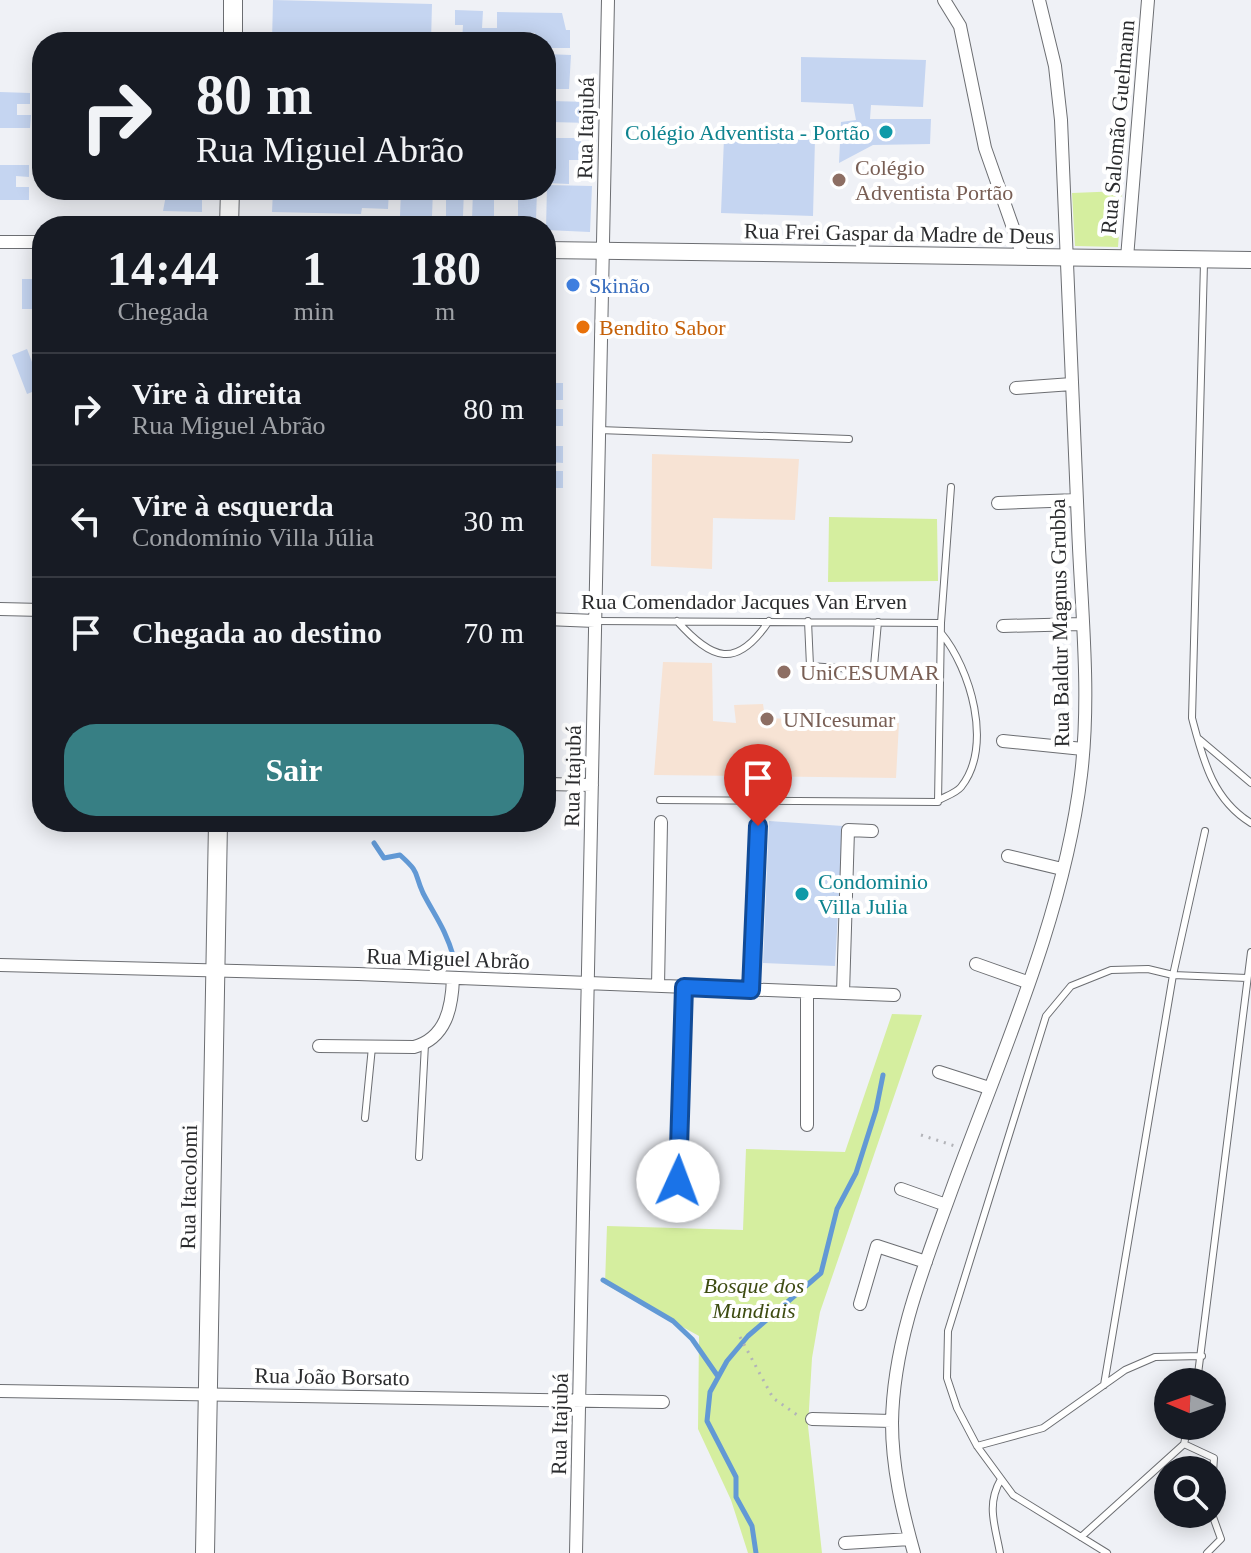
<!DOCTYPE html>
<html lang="pt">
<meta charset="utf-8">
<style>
:root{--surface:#171b24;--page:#20242c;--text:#f1f3f6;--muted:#9ea1a6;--line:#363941;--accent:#377f84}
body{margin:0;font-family:"Times New Roman",serif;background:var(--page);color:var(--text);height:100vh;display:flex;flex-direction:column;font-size:30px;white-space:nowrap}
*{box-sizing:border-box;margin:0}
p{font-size:26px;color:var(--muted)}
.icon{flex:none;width:44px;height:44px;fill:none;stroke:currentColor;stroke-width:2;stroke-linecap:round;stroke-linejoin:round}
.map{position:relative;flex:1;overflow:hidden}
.panel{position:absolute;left:32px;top:216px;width:524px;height:616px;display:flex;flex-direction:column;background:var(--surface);border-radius:32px;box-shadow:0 4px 20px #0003}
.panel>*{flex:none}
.banner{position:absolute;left:32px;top:32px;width:524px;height:168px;border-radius:32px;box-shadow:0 4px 20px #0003;background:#171b24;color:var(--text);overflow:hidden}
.needle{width:52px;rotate:272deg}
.fabs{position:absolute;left:1154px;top:1368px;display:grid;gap:16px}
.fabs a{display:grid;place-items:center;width:72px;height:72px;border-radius:50%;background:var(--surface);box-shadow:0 4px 20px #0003;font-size:40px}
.pin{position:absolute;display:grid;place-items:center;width:68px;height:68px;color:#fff;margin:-82px -34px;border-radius:50% 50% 50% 0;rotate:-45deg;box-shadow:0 0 8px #0007}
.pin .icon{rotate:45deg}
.me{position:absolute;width:88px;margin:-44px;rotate:2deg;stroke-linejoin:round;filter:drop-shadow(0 0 6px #0008)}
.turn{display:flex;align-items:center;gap:28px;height:168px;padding:0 32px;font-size:36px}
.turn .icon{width:104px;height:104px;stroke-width:2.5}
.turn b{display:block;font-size:56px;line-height:68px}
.eta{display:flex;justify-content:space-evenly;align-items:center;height:136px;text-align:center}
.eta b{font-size:48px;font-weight:800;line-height:56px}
.cta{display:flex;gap:16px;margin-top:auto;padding:16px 32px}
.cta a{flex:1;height:92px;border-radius:32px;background:var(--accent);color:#fff;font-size:32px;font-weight:800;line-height:92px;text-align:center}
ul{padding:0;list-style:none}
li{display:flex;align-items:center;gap:24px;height:112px;padding:0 32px;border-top:2px solid var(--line)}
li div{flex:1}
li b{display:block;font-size:30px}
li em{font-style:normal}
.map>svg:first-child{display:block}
</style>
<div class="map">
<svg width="1251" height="1553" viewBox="0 0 1251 1553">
<rect width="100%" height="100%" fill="#eff1f6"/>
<path fill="#f7e3d4" d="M652 454 799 459 795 520 713 518 712 569 651 566Z
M663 662 712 663 713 721 736 723 734 705 763 704 765 718 899 723 896 778 654 775Z"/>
<path fill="#d5ee9f" d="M1122 191 1118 247 1075 246 1072 193Z
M829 517 937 519 938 581 828 582Z
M892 1014 922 1015 820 1312 812 1358 808 1426 822 1553H748L731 1500 698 1429 699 1336 605 1284 607 1226 743 1230 746 1149 845 1152Z"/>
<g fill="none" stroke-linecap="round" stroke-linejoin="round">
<path stroke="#6299d5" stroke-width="5" d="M374 843 384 858 400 855C421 874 413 871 423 893 436 918 445 928 454 958
M603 1280 673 1321 692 1339 717 1375
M756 1553 752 1526 736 1497V1477L707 1421 710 1392 727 1361 748 1336 821 1273 837 1209 856 1173 876 1110 883 1075"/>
</g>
<path fill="#c5d5f1" d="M273 0 432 4 431 42H272Z
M455 10 483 11 482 28H497V12L562 13 566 30H570V48H546V42H535V33L518 32V42H462L463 25H455Z
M546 54 571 55 569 89H546Z
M801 57 926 60 923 107 871 105 870 119H931L930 144 873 145 839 163 841 122 856 120 853 104 801 102Z
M0 92 30 93V104H17V115H31L30 128H0Z
M550 101 590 102V123L550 122Z
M554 138H581L580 160H569V184L546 183V159L554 160Z
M724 138 815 139 813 216 721 213Z
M0 165H29V177L16 176V187H29V200H0Z
M547 185 592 186 590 232 546 230Z
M167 190H197V197H202V212L163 211Z
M273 190H389L388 209 362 208 361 214 272 212Z
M401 190H433L432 216H400Z
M446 190H464L463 216H446Z
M473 190H494V221L472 220Z
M518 190H537L536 220 518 219Z
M22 279H42V309H22Z
M27 349 42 388 27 394 12 355Z
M546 383H563V400H550V409H563V426H546Z
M546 446H563V463L550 462V471H563V488H546Z
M769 821 843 826 835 966 763 963Z"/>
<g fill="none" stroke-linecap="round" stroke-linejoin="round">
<g stroke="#6c6e72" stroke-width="8">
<path id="service" d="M1204 263 1192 718C1203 759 1212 799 1251 823
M599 430 849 439
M595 621 941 623
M677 621C712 660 736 670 769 621
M808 621 810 666 866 670 874 666 878 622
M1199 739 1251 783
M660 800 938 802 941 623 951 487
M939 800C946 796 956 793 961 787 994 746 970 668 941 633
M365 1118 372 1047
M419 1157 425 1044
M1197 1382 1251 952
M1104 1385 1173 975 1205 831
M1188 1426 1184 1444 1214 1458 1212 1487
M977 1446 1043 1428 1125 1370 1155 1357 1202 1356
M1081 1537 1184 1444
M1000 1553C995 1525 986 1505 1001 1479
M1107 1553 1013 1495 977 1446 957 1408 947 1378 948 1331 1046 1016 1071 986 1111 970 1148 969 1173 975 1247 978
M1207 1553 1221 1539 1212 1514"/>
</g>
<g stroke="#6c6e72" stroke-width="14">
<path id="minor" d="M944 0 960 26 985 148 1023 256
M0 242H42
M1127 258 1148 0
M1016 388 1072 384
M998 503 1077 500
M0 609 42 610
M546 619 595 621
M1003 626 1082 624
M1003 741 1083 749
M546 784 592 785
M1008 856 1062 869
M976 964 1027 982
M0 965 358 974 894 995
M658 986 661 822
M751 990 758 826
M843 993 848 830 872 831
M319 1046 414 1047C446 1038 452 1008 453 978
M939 1072 989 1088
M807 1125V992
M901 1189 946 1205
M677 1212 684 987
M860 1304 877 1246 926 1262
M0 1391 663 1402
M812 1419 892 1421
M845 1543 910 1539
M576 1553 608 0
M914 1553C902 1510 892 1467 892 1423 893 1341 925 1264 952 1189 1001 1055 1064 917 1081 775 1091 693 1081 607 1078 525 1072 390 1066 255 1061 120L1055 66 1039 0"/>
</g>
<g stroke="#6c6e72" stroke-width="18">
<path id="tertiary" d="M546 250 1251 260"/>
</g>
<g stroke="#6c6e72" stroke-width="20">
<path id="secondary" d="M233 42V0
M229 226 230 190
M205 1553 218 822"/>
</g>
<path stroke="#b2b3b8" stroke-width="3" stroke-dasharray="2 6" stroke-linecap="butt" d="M921 1135 955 1146
M740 1337 773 1398 800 1417"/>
<use href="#service" stroke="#fff" stroke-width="6"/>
<use href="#minor" stroke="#fff" stroke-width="12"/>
<use href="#tertiary" stroke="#fff" stroke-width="16"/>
<use href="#secondary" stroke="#fff" stroke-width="18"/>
</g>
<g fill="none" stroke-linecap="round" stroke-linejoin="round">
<g stroke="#114b97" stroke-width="20">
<path id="route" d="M678 1181 684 987 751 990 758 826"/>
</g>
<use href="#route" stroke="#1a73e8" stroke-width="14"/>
</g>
<g fill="#0f9aa8" stroke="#fff" stroke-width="3">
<circle cx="886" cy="132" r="8"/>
<circle cx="802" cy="894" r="8"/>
</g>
<g fill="#8d6e63" stroke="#fff" stroke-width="3">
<circle cx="839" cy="180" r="8"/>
<circle cx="784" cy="672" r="8"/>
<circle cx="767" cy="719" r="8"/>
</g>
<circle fill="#3f7fe0" stroke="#fff" stroke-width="3" cx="573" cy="285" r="8"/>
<circle fill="#e8710a" stroke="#fff" stroke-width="3" cx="583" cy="327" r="8"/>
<g text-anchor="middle" stroke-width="8" stroke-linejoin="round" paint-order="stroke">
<g font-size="22" fill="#2a2b2d" stroke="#fff">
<text transform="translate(1117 127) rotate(-85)" y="8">Rua Salomão Guelmann</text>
<text transform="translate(585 128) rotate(-89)" y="8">Rua Itajubá</text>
<text transform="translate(899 233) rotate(1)" y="8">Rua Frei Gaspar da Madre de Deus</text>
<text x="744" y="609">Rua Comendador Jacques Van Erven</text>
<text transform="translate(1059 623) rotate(-91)" y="8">Rua Baldur Magnus Grubba</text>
<text transform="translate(572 776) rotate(-89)" y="8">Rua Itajubá</text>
<text transform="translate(448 958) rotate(2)" y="8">Rua Miguel Abrão</text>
<text transform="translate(188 1187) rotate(-89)" y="8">Rua Itacolomi</text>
<text transform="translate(332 1376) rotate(1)" y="8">Rua João Borsato</text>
<text transform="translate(559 1424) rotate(-89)" y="8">Rua Itajubá</text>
</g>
<g font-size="22" fill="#0d838f" stroke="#fff" text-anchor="end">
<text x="870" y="140">Colégio Adventista - Portão</text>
<text x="818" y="889" text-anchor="start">Condominio<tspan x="818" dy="25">Villa Julia</tspan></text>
</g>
<g font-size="22" fill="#785e54" stroke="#fff" text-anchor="start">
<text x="855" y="175">Colégio<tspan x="855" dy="25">Adventista Portão</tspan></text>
<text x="800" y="680">UniCESUMAR</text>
<text x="783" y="727">UNIcesumar</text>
</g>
<g font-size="22" fill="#366cbe" stroke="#fff" text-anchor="start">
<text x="589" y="293">Skinão</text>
</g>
<g font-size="22" fill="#c56008" stroke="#fff" text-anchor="start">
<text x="599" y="335">Bendito Sabor</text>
</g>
<g font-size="22" font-style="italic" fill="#3d4b11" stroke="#fff">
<text x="754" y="1293">Bosque dos<tspan x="754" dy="25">Mundiais</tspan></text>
</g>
</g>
</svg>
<div class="fabs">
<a><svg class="needle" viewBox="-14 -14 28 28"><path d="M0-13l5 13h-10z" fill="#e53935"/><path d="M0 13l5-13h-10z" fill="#9ea1a6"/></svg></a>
<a><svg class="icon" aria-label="search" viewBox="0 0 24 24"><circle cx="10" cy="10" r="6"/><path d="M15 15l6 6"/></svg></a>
</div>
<div class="pin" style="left:758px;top:826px;background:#d93025"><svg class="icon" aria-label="arrive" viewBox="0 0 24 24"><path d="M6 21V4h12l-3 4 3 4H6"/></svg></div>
<svg class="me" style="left:678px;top:1181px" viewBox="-20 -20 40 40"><circle r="19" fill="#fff"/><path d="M0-13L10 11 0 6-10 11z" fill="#1a73e8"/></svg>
<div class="banner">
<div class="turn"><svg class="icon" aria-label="right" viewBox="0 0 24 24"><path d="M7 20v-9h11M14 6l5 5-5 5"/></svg><div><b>80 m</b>Rua Miguel Abrão</div></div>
</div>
<section class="panel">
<div class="eta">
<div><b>14:44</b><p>Chegada</p></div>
<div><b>1</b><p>min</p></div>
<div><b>180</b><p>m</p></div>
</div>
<ul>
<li><svg class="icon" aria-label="right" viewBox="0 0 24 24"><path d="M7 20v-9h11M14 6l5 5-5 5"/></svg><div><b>Vire à direita</b><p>Rua Miguel Abrão</p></div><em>80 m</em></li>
<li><svg class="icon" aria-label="left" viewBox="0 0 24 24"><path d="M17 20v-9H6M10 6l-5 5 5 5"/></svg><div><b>Vire à esquerda</b><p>Condomínio Villa Júlia</p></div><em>30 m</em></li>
<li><svg class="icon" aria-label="arrive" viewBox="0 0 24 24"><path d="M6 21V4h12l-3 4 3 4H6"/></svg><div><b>Chegada ao destino</b></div><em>70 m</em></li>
</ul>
<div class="cta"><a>Sair</a></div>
</section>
</div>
